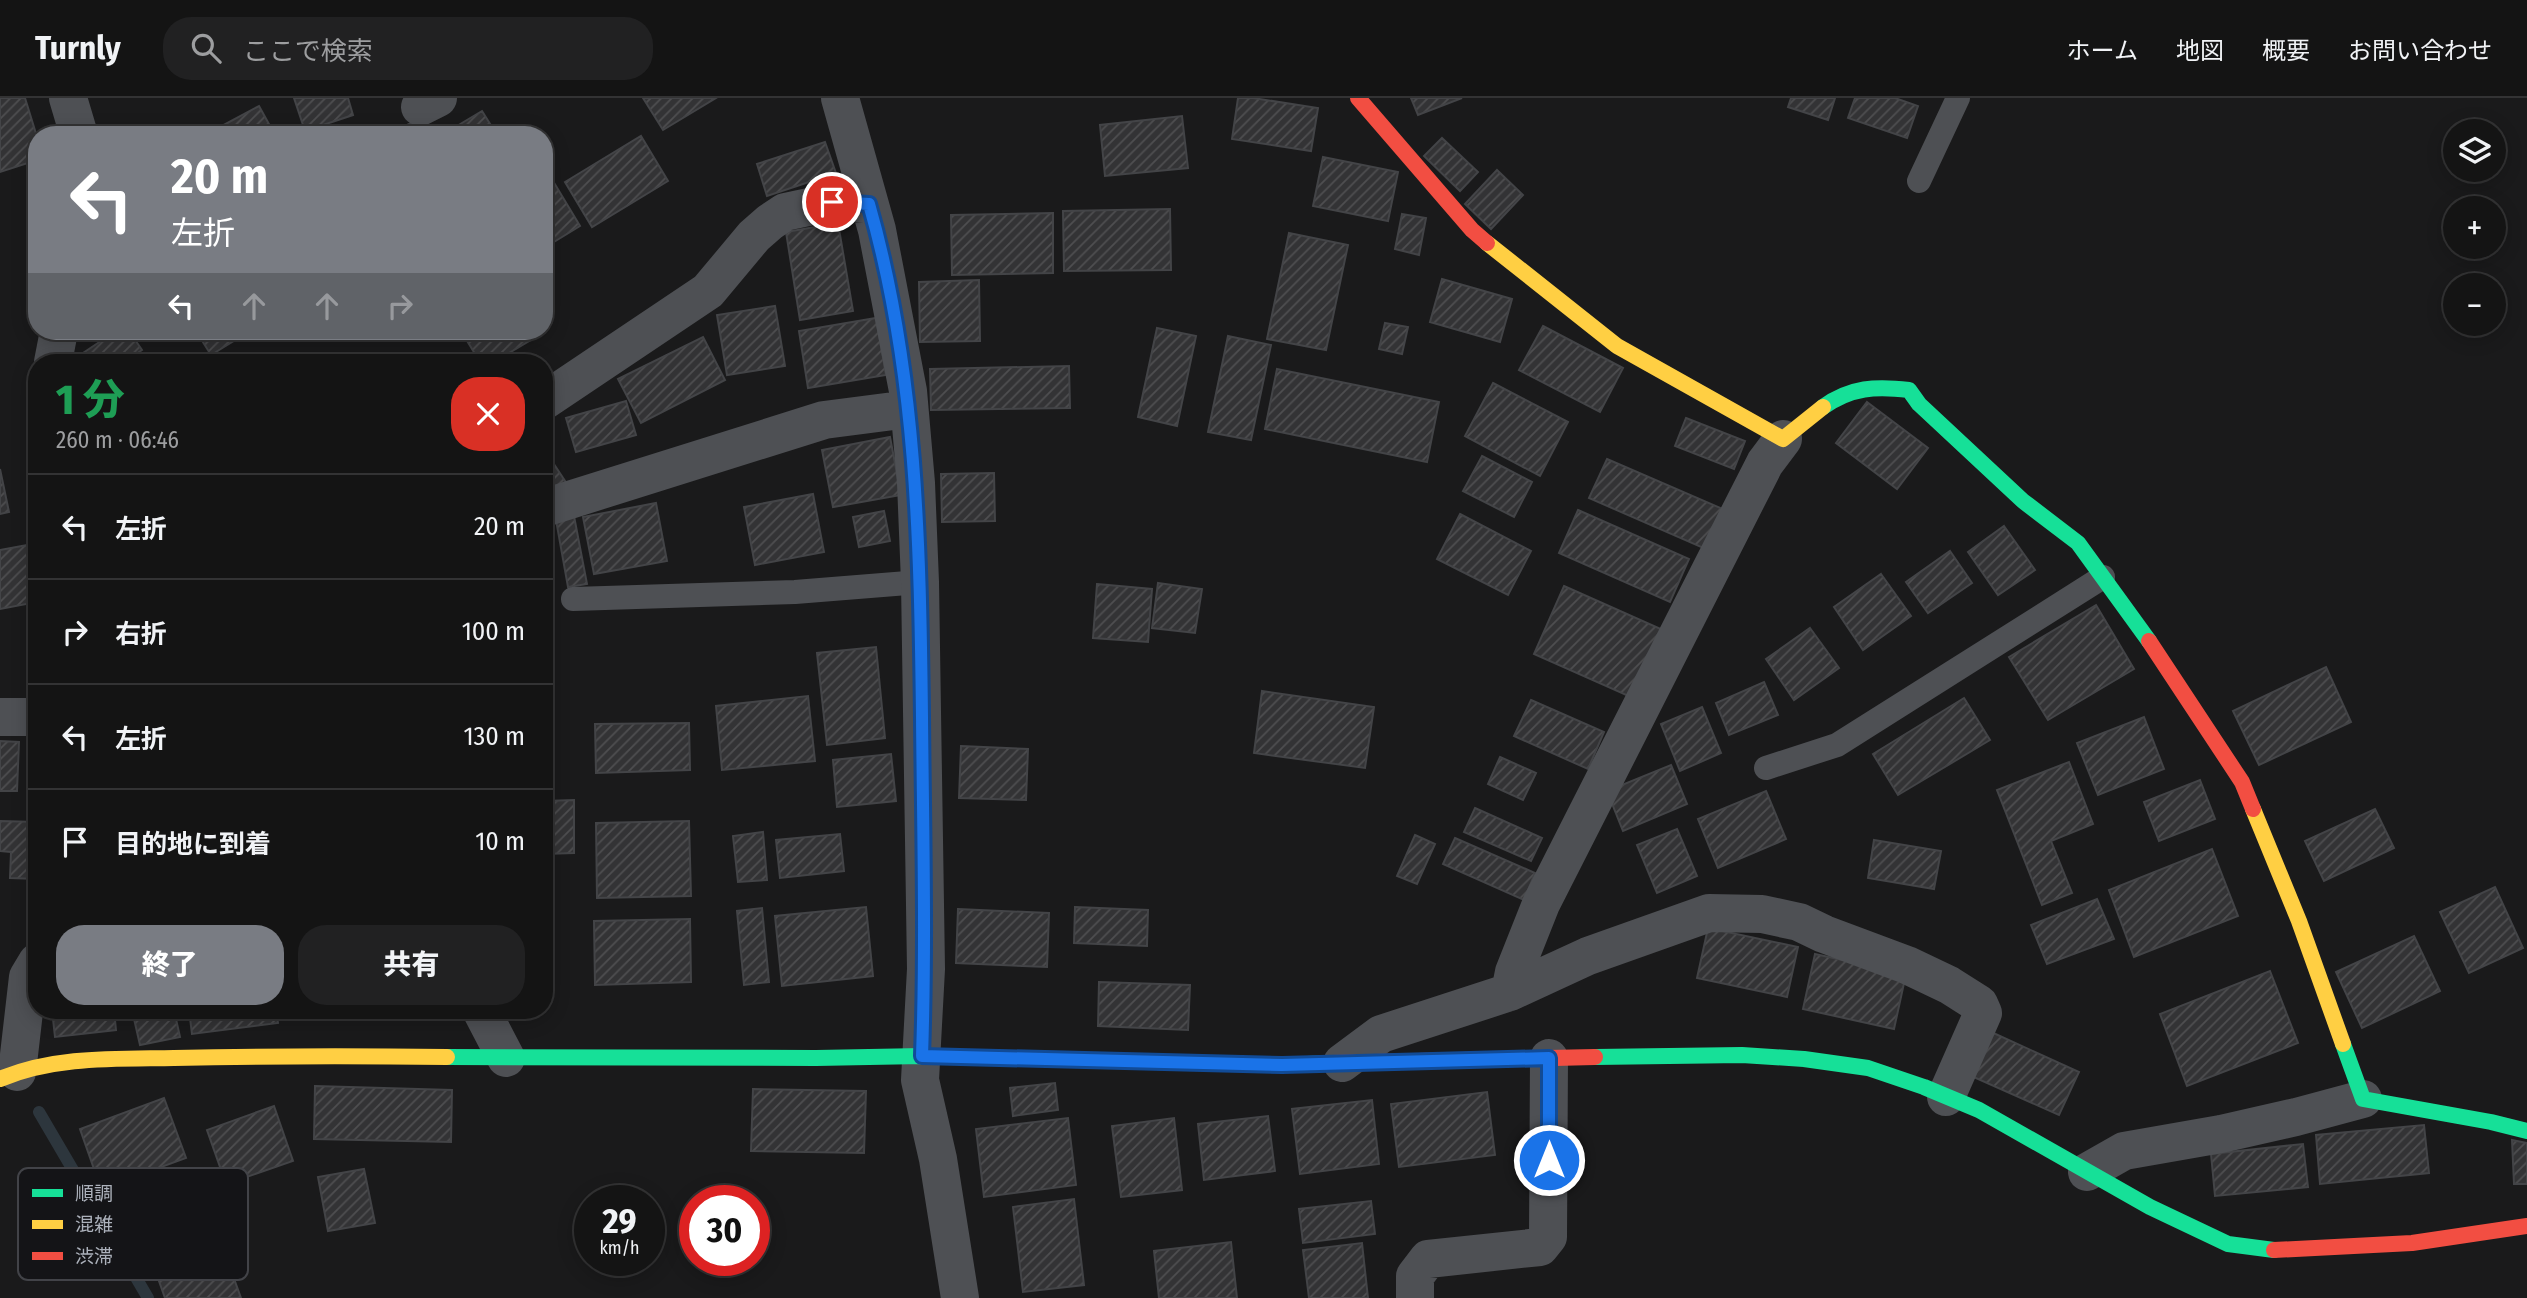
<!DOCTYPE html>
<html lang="ja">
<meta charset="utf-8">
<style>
:root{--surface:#141414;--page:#212122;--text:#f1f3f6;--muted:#9d9ea0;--line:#333334;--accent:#797c83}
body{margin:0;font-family:"Fira Sans Condensed","Noto Sans JP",sans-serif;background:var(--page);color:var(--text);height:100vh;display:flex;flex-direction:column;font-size:26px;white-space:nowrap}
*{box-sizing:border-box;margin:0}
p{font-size:23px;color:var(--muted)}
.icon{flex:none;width:38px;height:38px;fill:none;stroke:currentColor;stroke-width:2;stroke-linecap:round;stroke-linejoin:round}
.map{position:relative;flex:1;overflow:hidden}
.sheet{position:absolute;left:28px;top:256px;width:525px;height:665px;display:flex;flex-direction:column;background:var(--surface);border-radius:28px;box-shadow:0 4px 18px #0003,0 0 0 2px var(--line)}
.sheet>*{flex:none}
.banner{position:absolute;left:28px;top:28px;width:525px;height:214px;border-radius:28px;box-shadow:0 4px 18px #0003,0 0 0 2px var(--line);background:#797c83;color:#fff;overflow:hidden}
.tools{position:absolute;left:2443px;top:21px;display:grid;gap:14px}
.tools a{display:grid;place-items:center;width:63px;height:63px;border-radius:50%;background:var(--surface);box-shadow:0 4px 18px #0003,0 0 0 2px var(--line);font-size:35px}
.speed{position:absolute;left:574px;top:1087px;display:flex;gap:14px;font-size:35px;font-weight:700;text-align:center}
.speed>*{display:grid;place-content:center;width:91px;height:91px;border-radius:50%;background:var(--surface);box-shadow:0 4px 18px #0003,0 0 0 2px var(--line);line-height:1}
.speed small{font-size:18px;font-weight:400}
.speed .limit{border:10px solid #d22;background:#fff;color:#111}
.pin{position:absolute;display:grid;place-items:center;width:60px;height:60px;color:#fff;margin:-30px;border:4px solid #fff;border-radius:50%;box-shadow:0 2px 7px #0007}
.me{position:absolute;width:77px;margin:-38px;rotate:0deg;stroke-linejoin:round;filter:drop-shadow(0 0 5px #0008)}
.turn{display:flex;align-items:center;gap:24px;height:147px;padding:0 28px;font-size:32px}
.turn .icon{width:91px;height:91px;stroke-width:2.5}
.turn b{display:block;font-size:49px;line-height:60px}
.lanes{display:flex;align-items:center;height:66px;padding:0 28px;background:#0003;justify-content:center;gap:35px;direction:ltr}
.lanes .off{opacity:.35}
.round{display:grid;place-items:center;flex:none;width:74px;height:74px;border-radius:28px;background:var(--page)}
.headline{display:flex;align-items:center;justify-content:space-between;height:119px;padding:0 28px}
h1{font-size:42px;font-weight:800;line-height:52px;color:#1e9e55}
.button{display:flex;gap:14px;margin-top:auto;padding:14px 28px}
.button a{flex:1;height:80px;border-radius:28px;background:var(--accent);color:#fff;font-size:28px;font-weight:800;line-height:80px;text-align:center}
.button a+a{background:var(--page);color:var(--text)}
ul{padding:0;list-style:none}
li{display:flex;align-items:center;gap:21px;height:105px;padding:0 28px;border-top:2px solid var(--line)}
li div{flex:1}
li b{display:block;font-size:26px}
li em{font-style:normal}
header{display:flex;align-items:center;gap:42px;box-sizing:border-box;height:98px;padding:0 35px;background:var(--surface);border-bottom:2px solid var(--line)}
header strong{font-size:33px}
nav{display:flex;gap:38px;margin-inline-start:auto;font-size:24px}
.search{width:490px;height:63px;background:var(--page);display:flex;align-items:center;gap:18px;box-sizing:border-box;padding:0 24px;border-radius:28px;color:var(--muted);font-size:26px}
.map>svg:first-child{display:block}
</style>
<header>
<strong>Turnly</strong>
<div class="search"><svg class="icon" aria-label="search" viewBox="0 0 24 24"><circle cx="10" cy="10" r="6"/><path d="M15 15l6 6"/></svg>ここで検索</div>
<nav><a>ホーム</a><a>地図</a><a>概要</a><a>お問い合わせ</a></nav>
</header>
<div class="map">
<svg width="2527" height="1200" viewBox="0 0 2527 1200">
<defs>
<pattern id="building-hatch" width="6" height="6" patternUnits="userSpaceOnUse" patternTransform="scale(1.75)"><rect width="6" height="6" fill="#333335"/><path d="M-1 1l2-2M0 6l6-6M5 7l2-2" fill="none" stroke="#4e4e50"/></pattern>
</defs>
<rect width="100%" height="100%" fill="#1a1a1b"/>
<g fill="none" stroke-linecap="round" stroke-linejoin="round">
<path stroke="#2d363d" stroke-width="12" d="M39 1014 148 1200"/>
</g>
<path fill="url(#building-hatch)" stroke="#434447" stroke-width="2" d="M0 0H25L37 39V62L0 74Z
M294 0H348L353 17 305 33Z
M643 0H716L663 32Z
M1238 0H1253L1318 10 1311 53 1232 41Z
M1411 0H1462L1418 17Z
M1791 0H1835L1828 22 1788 9Z
M1855 0H1895L1918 8 1907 40 1848 20Z
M259 8 275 37H205Z
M482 13 497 37H442Z
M1182 18 1188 70 1105 78 1100 27Z
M413 24 419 37H386Z
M641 38 668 83 592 129 565 84Z
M1442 40 1478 74 1460 93 1424 58Z
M825 44 836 75 767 98 757 66Z
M1323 59 1398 74 1388 123 1313 108Z
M1497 72 1523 97 1491 131 1465 106Z
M547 73 580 128 544 150V74Z
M1170 111 1171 172 1064 173 1063 113Z
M1053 115V175L952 177 951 117Z
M1402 116 1426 120 1419 157 1395 151Z
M838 125 853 213 800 222 786 134Z
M1289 135 1348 147 1326 252 1267 241Z
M1442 181 1512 201 1500 244 1430 224Z
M979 182 980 243 920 244 919 184Z
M775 208 785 268 727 277 717 217Z
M876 220 886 277 808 290 799 233Z
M1385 225 1408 229 1402 256 1379 251Z
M1543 228 1623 270 1600 314 1519 272Z
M1157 230 1196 238 1177 328 1138 319Z
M116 233H129L142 252 124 264H89L83 255Z
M196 233H250L211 257Z
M461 233H532L536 239 494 264H480Z
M1228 238 1271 247 1251 342 1208 334Z
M703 239 725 282 641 325 618 281Z
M1069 268 1070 310 931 312 930 271Z
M1277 271 1439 304 1427 364 1265 331Z
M1493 285 1568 324 1540 378 1465 338Z
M626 303 636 337 576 354 566 320Z
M1867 304 1928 350 1897 391 1836 345Z
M1686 320 1745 343 1734 371 1675 348Z
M890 339 901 397 833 409 822 352Z
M544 351 569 389 544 405Z
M1482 358 1532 384 1514 419 1463 393Z
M1607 361 1725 412 1708 452 1589 400Z
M0 371 9 414 0 416Z
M994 375 995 423 942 424 941 376Z
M813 396 824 454 755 467 744 409Z
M656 405 667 463 594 476 583 419Z
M1578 412 1689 461 1670 504 1559 455Z
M884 413 890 443 859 449 853 419Z
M1460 416 1531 453 1508 497 1437 461Z
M574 418 587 486 568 489 556 422Z
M2004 428 2035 472 1998 497 1968 454Z
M33 446 37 468V504L0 511V452Z
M1950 453 1972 485 1928 515 1906 484Z
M1881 476 1911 518 1863 552 1834 509Z
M1158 485 1202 491 1195 535 1152 530Z
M1097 486 1152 491 1148 544 1093 540Z
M1564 488 1663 532 1633 600 1534 556Z
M2096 507 2134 571 2048 622 2009 559Z
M1810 530 1839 570 1794 602 1766 561Z
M876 549 885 640 827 647 817 555Z
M2326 569 2351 624 2259 667 2233 613Z
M1764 584 1778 617 1729 637 1716 605Z
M1262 593 1374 609 1365 670 1254 655Z
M808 598 815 663 722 672 716 608Z
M1964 600 1990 642 1898 697 1873 656Z
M1531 602 1604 634 1588 671 1514 638Z
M1702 609 1721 655 1680 673 1661 626Z
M2144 619 2164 671 2098 697 2077 645Z
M689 625 690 672 596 675 595 626Z
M0 643 19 644 17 693H0Z
M961 648 1028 651 1026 702 959 700Z
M891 656 896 703 837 709 833 662Z
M1500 659 1536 675 1523 702 1488 686Z
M2069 664 2093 726 2051 743 2072 795 2042 807 1997 692Z
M1671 667 1687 706 1623 733 1607 693Z
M2200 682 2215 721 2159 743 2144 704Z
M1766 693 1786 741 1718 770 1698 721Z
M574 702V755L544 756V703Z
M1475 710 1542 740 1531 763 1464 734Z
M2375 711 2394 750 2324 783 2305 743Z
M0 723 37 724V781L10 780 11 754 0 753Z
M689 723 691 798 597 800 596 725Z
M1677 731 1697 778 1657 795 1637 747Z
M763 734 767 782 738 784 733 738Z
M840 736 844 773 780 780 776 742Z
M1415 737 1435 746 1417 786 1397 778Z
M1455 740 1535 775 1524 802 1443 766Z
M1874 742 1941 753 1934 791 1868 780Z
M2212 751 2238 818 2134 859 2109 792Z
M2495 789 2523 850 2469 875 2440 814Z
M2097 801 2114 841 2047 866 2031 827Z
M866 809 873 878 782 888 775 818Z
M1075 809 1148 812 1147 848 1074 845Z
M762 810 769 884 744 887 737 813Z
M958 811 1049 815 1047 869 956 865Z
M690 821 691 884 595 887 594 823Z
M1708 830 1798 849 1787 899 1697 880Z
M2414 838 2440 893 2362 930 2336 874Z
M1815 856 1906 876 1894 931 1803 911Z
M2270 873 2298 945 2187 988 2160 916Z
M1099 884 1190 887 1188 932 1098 928Z
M52 912H114L116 932 55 939Z
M132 912H174L180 939 140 947Z
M189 912H276L278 925 192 936Z
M1989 933 2079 974 2059 1017 1969 977Z
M1055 985 1058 1012 1013 1018 1010 990Z
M315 988 452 992 451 1044 314 1041Z
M753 991 866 993 864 1055 751 1053Z
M1487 994 1495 1057 1399 1069 1391 1006Z
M164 1000 186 1060 101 1091 80 1031Z
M1372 1002 1379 1066 1300 1076 1292 1011Z
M274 1008 293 1063 226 1086 207 1032Z
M1268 1018 1275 1073 1204 1082 1198 1026Z
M1068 1020 1076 1087 984 1099 976 1031Z
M1174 1020 1182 1092 1121 1099 1112 1028Z
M2424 1027 2429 1075 2320 1086 2316 1037Z
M2512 1042 2527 1045V1086H2514Z
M2303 1046 2308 1089 2215 1098 2211 1056Z
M364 1071 375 1125 328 1133 318 1079Z
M198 1081 241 1200H165L131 1104Z
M1074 1101 1084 1187 1023 1194 1013 1109Z
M1371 1103 1375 1136 1303 1145 1299 1111Z
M1231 1144 1237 1200H1159L1154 1153Z
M1362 1145 1368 1200H1309L1303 1152Z"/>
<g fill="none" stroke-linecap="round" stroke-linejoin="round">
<path stroke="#4e5054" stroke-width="24" d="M1919 83 1958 0
M573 501 795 494 920 484
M1766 670 1837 647 2103 479"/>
<path stroke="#4e5054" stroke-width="38" d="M68 0 79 37
M840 0 877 132 908 293 916 385 920 484 926 871 920 982 938 1061 960 1200
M420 9 438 0
M53 264 59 233
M544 303 708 193 754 138 770 124 785 114 832 104 869 106
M544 410 824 322 909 311
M0 619H37
M1510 894 1514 874 1541 806 1765 365 1783 341
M481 912 506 960
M1342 965 1381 936 1510 894 1588 858 1709 815 1762 816 1799 824 1824 836 1907 867 1949 887 1979 906 1983 915 1946 999
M17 974 28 879 37 864
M2087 1074 2124 1053 2221 1036 2296 1019 2363 1001
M1415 1200V1178L1428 1161 1540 1149 1548 1139 1549 960"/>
<path stroke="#16e098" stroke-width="16" d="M1823 309C1851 289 1876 288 1909 292L1919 306 2023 403 2078 445 2149 543
M2343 946 2363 1001 2491 1024 2527 1033
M447 959 816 960 922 958 1282 967 1333 965
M1595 959 1742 957 1804 961 1868 970 1924 989 1979 1012 2150 1109 2228 1146 2274 1152"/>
<path stroke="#ffcf43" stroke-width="16" d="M1487 145 1617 248 1783 341 1823 309
M2253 711 2299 823 2343 946
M0 981C55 958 116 961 174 960 265 958 356 958 447 959"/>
<path stroke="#f24e42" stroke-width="16" d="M1358 0 1472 132 1487 145
M2149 543 2242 684 2253 711
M1333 965 1595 959
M2274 1152 2412 1145 2527 1128"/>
</g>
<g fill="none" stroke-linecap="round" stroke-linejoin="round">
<g stroke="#114b97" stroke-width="18">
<path id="route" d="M832 104 869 106C917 273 920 447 922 619 923 732 926 845 922 958L1282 967 1549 960V1062"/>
</g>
<use href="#route" stroke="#1a73e8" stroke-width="12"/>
</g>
<rect x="18" y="1070" width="230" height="112" rx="10" fill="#141417" stroke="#424348" stroke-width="2"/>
<rect x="32" y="1091" width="31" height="8" fill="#16e098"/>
<rect x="32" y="1122" width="31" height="9" fill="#ffcf43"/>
<rect x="32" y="1154" width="31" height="8" fill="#f24e42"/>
<g font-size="19" fill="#acb1bb">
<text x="75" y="1102">順調</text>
<text x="75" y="1133">混雑</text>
<text x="75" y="1165">渋滞</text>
</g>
</svg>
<div class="tools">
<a><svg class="icon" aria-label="layers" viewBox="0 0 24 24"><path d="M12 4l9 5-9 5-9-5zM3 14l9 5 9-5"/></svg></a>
<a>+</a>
<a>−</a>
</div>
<div class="speed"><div>29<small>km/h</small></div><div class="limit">30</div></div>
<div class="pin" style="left:832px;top:104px;background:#d93025"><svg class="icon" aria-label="arrive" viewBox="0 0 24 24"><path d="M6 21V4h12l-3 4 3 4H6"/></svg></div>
<svg class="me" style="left:1549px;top:1062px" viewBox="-20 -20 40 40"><circle r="17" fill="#1a73e8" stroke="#fff" stroke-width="3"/><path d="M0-11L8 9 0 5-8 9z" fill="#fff"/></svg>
<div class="banner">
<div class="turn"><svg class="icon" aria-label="left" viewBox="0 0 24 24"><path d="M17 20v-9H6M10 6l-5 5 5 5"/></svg><div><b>20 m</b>左折</div></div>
<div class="lanes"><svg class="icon" aria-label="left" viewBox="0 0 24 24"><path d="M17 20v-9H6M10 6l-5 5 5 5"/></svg><svg class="icon off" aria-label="ahead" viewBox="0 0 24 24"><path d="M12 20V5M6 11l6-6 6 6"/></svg><svg class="icon off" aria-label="ahead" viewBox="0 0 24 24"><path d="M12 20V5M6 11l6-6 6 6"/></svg><svg class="icon off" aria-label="right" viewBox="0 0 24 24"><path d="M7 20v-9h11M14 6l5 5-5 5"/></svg></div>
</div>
<section class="sheet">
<div class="headline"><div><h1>1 分</h1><p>260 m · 06:46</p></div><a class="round" style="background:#d93025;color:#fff"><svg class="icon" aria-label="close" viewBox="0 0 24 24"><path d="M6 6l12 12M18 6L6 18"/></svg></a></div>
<ul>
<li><svg class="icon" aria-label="left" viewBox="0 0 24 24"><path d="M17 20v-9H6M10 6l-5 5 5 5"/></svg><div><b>左折</b></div><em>20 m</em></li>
<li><svg class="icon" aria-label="right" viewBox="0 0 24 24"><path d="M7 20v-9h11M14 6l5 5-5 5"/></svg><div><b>右折</b></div><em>100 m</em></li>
<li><svg class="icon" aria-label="left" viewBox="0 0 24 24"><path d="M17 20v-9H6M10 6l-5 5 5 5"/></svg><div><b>左折</b></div><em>130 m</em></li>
<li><svg class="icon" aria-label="arrive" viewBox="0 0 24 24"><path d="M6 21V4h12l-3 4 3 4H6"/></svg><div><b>目的地に到着</b></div><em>10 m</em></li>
</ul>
<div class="button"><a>終了</a><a>共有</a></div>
</section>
</div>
